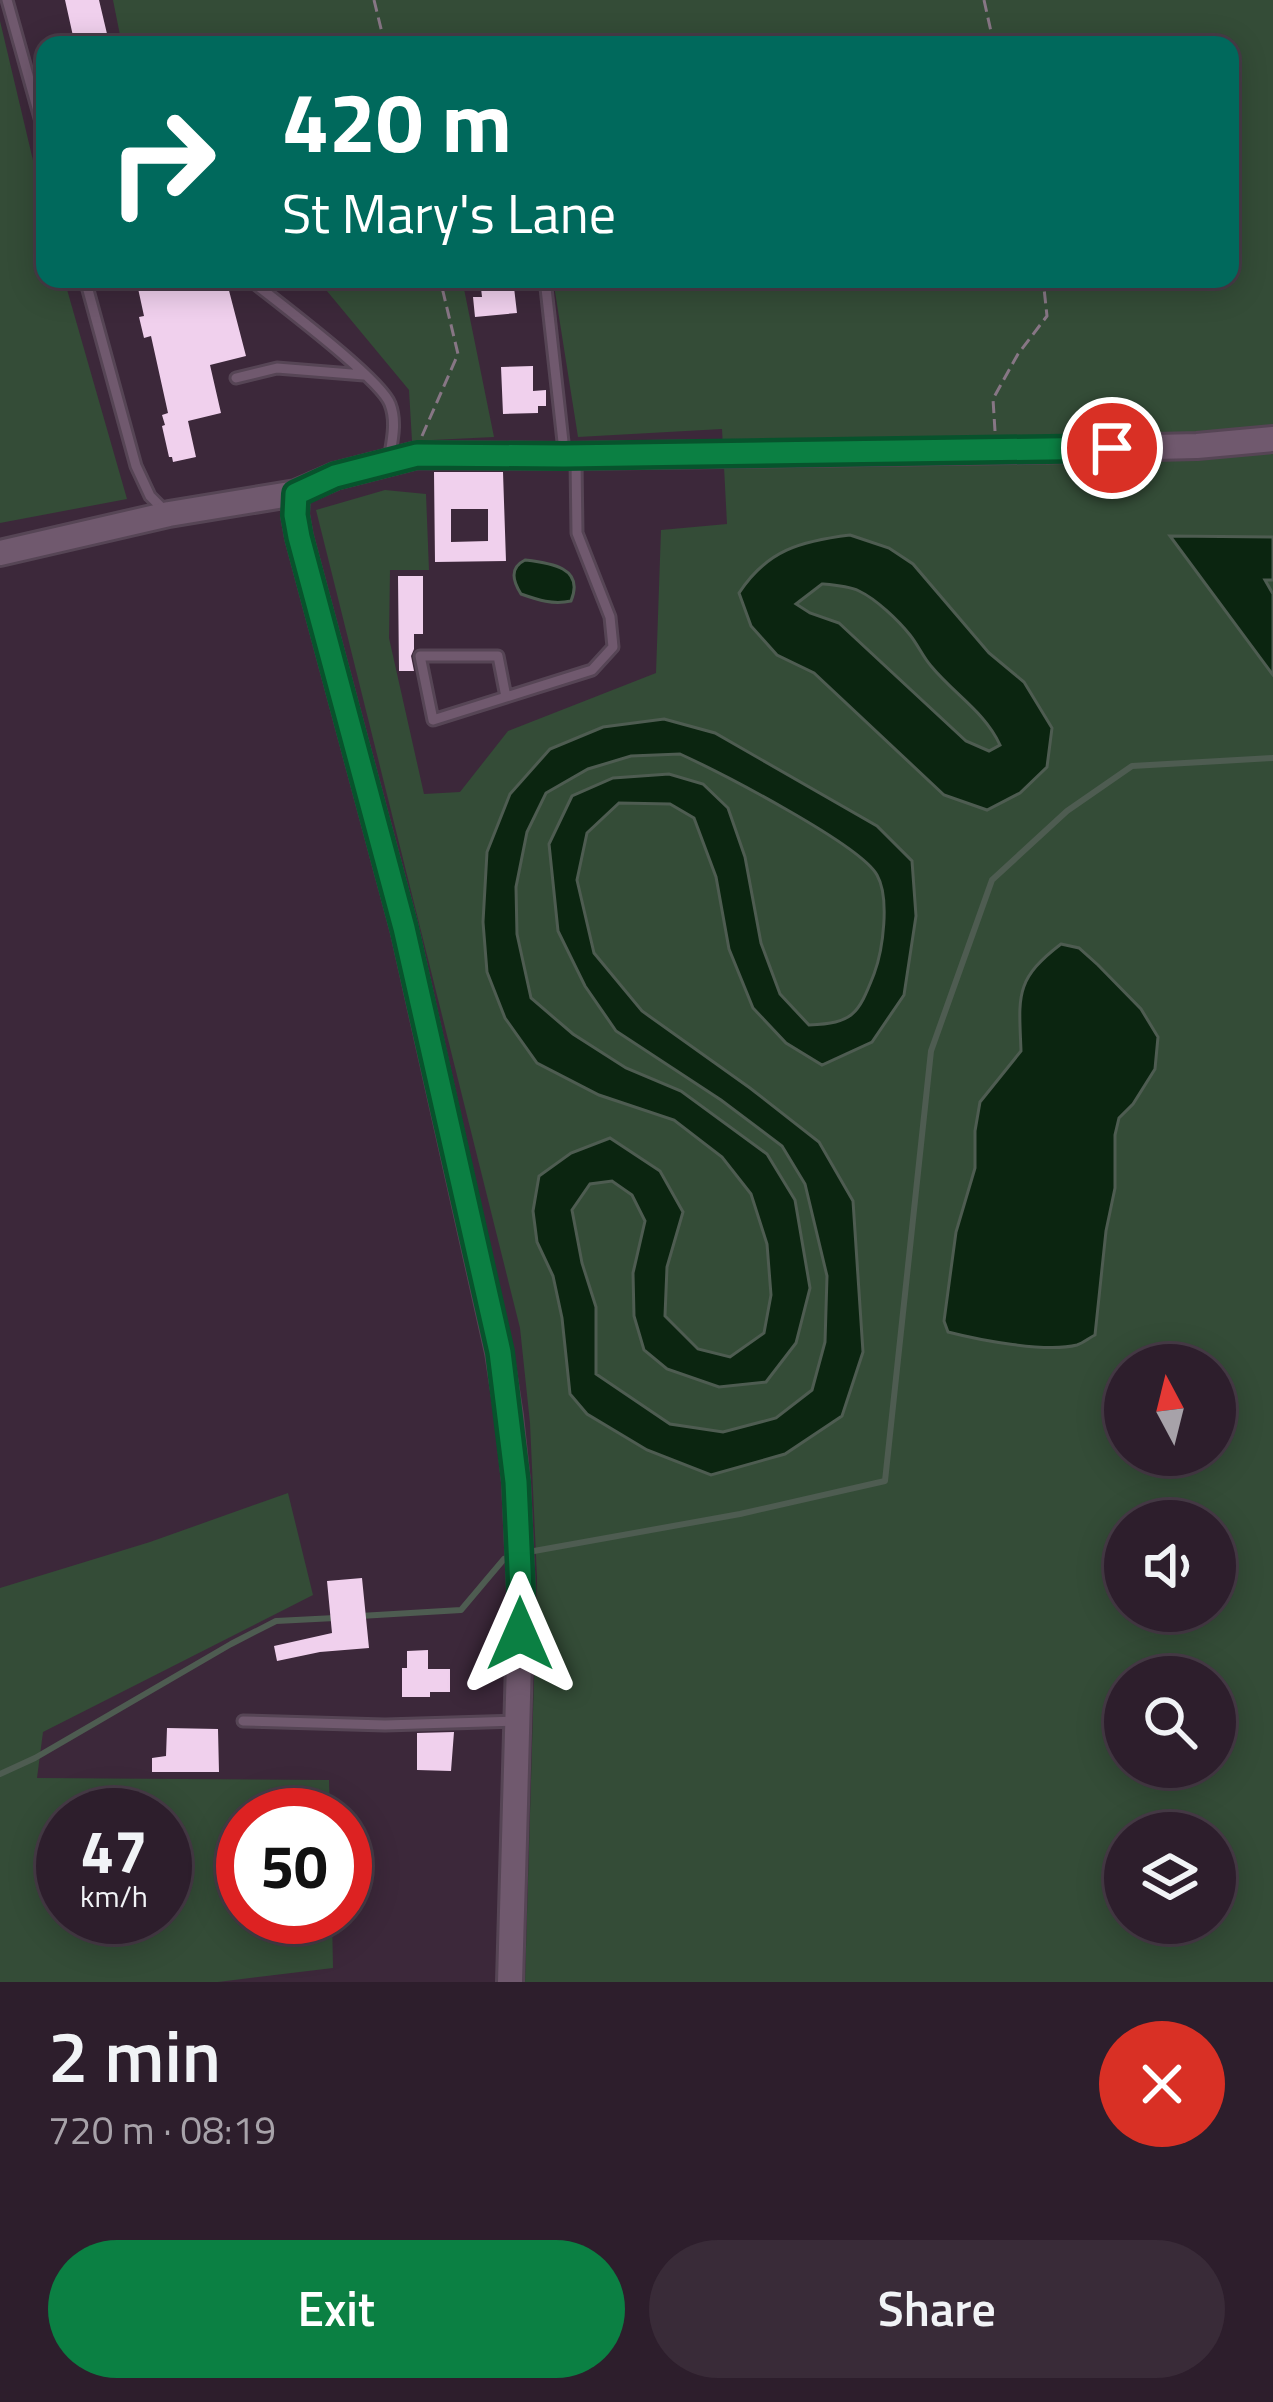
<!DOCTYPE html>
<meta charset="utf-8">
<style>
:root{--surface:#2d1e2c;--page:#392b38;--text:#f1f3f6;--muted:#a7a2a9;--line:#483c48;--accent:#0b8043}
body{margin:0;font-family:"Titillium Web",sans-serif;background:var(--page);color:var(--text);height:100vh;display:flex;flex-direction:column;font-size:45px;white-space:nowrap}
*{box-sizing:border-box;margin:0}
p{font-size:39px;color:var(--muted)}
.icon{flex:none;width:66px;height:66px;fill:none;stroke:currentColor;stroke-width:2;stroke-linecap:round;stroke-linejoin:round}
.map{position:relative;height:1982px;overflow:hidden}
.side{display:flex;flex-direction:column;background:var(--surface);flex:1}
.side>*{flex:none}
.hud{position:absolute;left:36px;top:36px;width:1203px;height:252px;border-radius:24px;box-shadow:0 6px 30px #0003,0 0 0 3px var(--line);background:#00695c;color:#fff;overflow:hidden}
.needle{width:78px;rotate:353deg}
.controls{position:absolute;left:1104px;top:1344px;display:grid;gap:24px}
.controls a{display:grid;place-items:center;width:132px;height:132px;border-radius:50%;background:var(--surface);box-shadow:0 6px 30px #0003,0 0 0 3px var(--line);font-size:60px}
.speed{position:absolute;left:36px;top:1788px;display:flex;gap:24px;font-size:60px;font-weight:700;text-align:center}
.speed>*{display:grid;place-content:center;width:156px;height:156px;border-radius:50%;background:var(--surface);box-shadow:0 6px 30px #0003,0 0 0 3px var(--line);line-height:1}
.speed small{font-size:30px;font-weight:400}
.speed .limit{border:18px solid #d22;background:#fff;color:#111}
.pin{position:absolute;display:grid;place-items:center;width:102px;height:102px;color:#fff;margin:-51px;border:6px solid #fff;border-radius:50%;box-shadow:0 3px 12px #0007}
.me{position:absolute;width:132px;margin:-66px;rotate:0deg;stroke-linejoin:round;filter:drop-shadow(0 0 9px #0008)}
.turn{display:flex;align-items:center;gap:42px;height:252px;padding:0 48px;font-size:54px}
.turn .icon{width:156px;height:156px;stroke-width:2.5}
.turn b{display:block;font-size:84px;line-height:102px}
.round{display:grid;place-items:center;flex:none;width:126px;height:126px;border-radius:63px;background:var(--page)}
.summary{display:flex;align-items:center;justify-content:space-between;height:204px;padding:0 48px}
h1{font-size:72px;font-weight:600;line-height:90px}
.button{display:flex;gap:24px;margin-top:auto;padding:24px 48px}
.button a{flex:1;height:138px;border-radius:72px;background:var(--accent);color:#fff;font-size:48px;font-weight:600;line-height:138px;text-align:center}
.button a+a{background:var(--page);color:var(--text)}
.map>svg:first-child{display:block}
</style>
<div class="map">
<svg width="1273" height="1982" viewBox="0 0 1273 1982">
<rect width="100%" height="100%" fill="#3c283a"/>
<path fill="#344c37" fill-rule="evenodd" d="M113 0H1273V1982H525L537 1578 530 1423 520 1328 316 510 385 490 426 494 429 570H390L389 638 424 794 460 792 508 731 656 673 661 530 727 524 722 429 578 437 553 279H1230V45H122ZM1125 1365H1215V1455H1125ZM1125 1521H1215V1611H1125ZM1125 1677H1215V1767H1125ZM1125 1833H1215V1923H1125Z
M0 21 45 211V279H64L127 499 0 523Z
M317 279H462L494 437 412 441 409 390Z
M288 1493 313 1595 43 1732 37 1778 329 1780 330 1815H243V1917H332L333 1968 218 1982H0V1588L150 1542ZM63 1815H165V1917H63Z"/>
<path fill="#0b2510" stroke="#4e5c51" stroke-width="3" fill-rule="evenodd" d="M850 535 889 548 913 564 989 653 1024 682 1052 728 1047 767 1020 793 987 810 944 795 814 673 777 655 751 626 739 593C767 550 801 541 850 535ZM822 584C834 585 848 586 859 591 876 599 898 620 910 635 918 645 923 657 931 666 954 694 985 712 1000 745L989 751 966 741 839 623 810 613 796 604Z
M1170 536 1273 537V580H1265L1273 594V675Z
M525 560C550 563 585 567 571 601 553 605 538 600 521 594 513 581 509 568 525 560Z
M664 719 715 733 877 826 912 861 916 916 904 995 872 1042 822 1065 786 1043 753 1008 729 949 716 877 694 818 670 804 619 803 587 833 577 880 594 953 642 1011 750 1088 819 1142 853 1201 863 1352 842 1416 785 1454 711 1475 647 1450 587 1414 570 1394 562 1318 553 1276 537 1242 533 1211 539 1176 571 1153 610 1138 660 1171 683 1212 667 1267 665 1316 698 1349 730 1357 764 1333 771 1295 767 1244 751 1194 722 1157 674 1120 599 1095 537 1063 505 1018 487 972 483 922 487 852 510 794 550 749 603 727ZM680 754C717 771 860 844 877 875 890 898 883 950 874 974 858 1015 853 1023 809 1025L780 994 761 943 745 857 728 808 703 784 669 774 613 778 572 796 549 844 558 931 585 986 616 1031 721 1100 782 1146 805 1184 827 1276 825 1342 812 1390 776 1418 723 1432 670 1424 596 1374V1307L582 1263 572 1210 590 1184 612 1181 632 1195 645 1221 633 1273 634 1316 644 1350 667 1369 719 1387 766 1382 796 1343 810 1288 795 1200 767 1154 681 1091 626 1068 573 1034 531 998 517 934 516 887 527 832 546 793 588 769 631 756Z
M1061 944 1079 948 1098 965 1141 1009 1158 1037 1155 1069 1133 1104 1119 1118 1115 1135V1188L1106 1231 1095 1335C1089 1338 1083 1343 1077 1345 1046 1353 979 1340 948 1332L944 1321 956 1232 975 1168V1131L980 1102 1021 1051C1019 996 1014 980 1061 944Z"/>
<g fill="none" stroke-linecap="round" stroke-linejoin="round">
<path stroke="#4e5c51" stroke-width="6" d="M534 1551 740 1514 885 1481 931 1051 992 880 1067 811 1132 766 1273 758
M360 1616 461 1610 504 1559
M0 1774 35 1758 231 1644 276 1621 335 1618"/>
</g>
<path fill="#f0d0ed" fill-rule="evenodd" d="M65 0H99L108 38 75 45Z
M136 279H226L246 356 210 365 221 413 188 421 196 457 173 462 172 457H169L162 426 165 425 162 415 168 413 151 336 144 338 139 317 144 316Z
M480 279H513L517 313 475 317 473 297H482Z
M533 366V391L546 390V406H538V413L503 414 501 367Z
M434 472H503L506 561 435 562ZM451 509H488V541L451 542Z
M398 576H423V634H414V649L411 656 414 671H399Z
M362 1578 369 1648 320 1652 277 1661 274 1646 332 1633 327 1581Z
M428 1650V1669H450V1692H430V1697H402V1668H407V1651Z
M167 1728 218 1729 219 1772H152V1758L166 1756Z
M454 1732 451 1771 417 1770V1733Z"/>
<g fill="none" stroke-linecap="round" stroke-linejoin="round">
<g stroke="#564555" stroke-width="15">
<path id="service" d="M7 0 45 136
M85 279 136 466 150 496 164 510
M249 279C275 300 381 379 390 404 397 422 392 441 389 460
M545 279 564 451
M236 378 277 368 364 375
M506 697 498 656H420L433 720 592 670 613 647 610 617 577 533 576 461
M243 1721 385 1725 517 1721"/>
</g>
<g stroke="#564555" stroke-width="30">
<path id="secondary" d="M296 493 295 515 299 537 404 928 499 1352 509 1416 516 1482 521 1591 510 1982
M0 553 169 514 296 493 335 476 417 455 564 456 1027 450 1197 446 1273 439"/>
</g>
<path stroke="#877685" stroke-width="3" stroke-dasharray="12 6" stroke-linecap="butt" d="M374 0 385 45
M984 0 994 45
M995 431 993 399 1018 354 1047 316 1043 279
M422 436 458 354 440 279"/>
<use href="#service" stroke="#70596e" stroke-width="9"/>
<use href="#secondary" stroke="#70596e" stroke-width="24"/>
</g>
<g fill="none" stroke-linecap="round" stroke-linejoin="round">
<g stroke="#07532c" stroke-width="30">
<path id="route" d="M520 1634 521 1591 516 1482 500 1352 404 928 299 537 295 515 296 494 335 476 417 455 564 456 1112 448"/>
</g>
<use href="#route" stroke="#0b8043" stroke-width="21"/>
</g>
</svg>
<div class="controls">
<a><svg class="needle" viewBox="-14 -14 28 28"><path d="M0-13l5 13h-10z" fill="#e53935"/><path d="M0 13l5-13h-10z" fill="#a7a2a9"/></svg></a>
<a><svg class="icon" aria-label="sound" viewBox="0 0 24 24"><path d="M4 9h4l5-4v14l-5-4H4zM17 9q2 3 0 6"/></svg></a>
<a><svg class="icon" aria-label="search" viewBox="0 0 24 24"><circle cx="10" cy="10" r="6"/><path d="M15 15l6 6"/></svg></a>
<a><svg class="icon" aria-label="layers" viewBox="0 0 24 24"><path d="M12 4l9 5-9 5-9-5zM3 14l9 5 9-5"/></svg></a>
</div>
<div class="speed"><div>47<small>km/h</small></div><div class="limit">50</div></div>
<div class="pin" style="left:1112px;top:448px;background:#d93025"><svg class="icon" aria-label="arrive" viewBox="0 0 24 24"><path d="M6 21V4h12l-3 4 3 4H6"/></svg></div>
<svg class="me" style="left:520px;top:1634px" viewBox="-20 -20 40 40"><path d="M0-17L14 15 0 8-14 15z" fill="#0b8043" stroke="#fff" stroke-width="4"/></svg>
<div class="hud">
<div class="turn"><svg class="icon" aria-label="right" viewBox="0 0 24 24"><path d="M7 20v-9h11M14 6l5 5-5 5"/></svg><div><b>420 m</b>St Mary's Lane</div></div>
</div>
</div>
<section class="side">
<div class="summary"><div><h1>2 min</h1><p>720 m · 08:19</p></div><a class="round" style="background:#d93025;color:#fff"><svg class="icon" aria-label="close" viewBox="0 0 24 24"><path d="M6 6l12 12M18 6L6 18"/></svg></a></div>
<div class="button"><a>Exit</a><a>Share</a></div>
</section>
